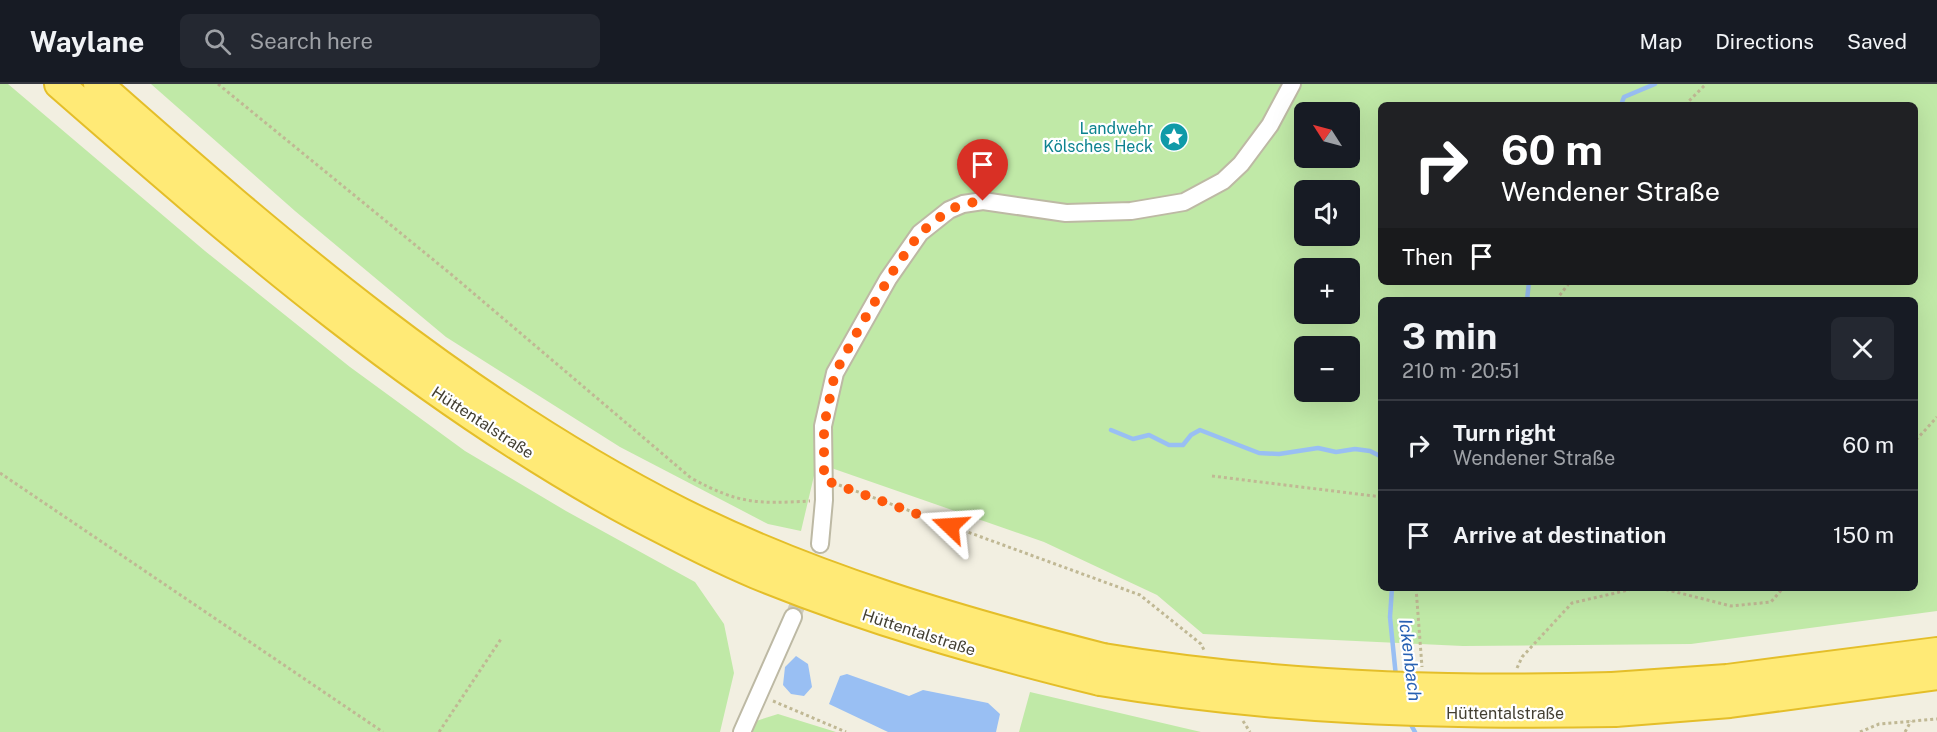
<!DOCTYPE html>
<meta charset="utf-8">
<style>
:root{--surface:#171b24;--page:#242831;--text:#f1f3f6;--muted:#9ea1a6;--line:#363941}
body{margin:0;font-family:"Public Sans",sans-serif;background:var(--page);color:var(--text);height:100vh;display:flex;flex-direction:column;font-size:22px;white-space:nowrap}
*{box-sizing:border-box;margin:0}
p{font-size:20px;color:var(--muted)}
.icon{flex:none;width:33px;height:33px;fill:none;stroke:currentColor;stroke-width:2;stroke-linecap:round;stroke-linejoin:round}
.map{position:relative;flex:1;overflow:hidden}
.side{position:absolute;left:1378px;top:213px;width:540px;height:294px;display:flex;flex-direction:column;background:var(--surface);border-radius:9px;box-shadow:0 6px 24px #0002}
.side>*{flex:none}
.guide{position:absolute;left:1378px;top:18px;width:540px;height:183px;border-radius:9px;box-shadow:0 6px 24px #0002;background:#202124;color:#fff;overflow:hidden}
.needle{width:39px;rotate:306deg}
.controls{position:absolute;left:1294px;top:18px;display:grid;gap:12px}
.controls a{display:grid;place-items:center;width:66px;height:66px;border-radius:9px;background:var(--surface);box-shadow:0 6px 24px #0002;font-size:30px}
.pin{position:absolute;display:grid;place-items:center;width:51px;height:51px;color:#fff;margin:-62px -26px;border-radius:50% 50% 50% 0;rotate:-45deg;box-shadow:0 0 6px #0007}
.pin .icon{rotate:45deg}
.me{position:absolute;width:66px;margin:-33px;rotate:290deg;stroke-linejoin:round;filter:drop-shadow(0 0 4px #0008)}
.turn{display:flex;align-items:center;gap:21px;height:126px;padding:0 24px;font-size:27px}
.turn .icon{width:78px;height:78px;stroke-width:2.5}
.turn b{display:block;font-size:42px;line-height:51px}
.then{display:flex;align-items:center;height:57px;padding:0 24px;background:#0003;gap:12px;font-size:22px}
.round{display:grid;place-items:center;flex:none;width:63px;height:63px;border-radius:9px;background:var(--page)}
.headline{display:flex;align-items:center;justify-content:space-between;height:102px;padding:0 24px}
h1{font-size:36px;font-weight:700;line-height:45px}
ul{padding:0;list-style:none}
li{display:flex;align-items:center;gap:18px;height:90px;padding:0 24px;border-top:2px solid var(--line)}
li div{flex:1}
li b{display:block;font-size:22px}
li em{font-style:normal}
header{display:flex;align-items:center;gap:36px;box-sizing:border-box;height:84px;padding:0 30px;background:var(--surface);border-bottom:2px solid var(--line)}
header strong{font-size:28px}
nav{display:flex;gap:33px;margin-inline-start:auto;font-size:21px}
.search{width:420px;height:54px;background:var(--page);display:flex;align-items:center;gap:15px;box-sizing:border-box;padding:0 21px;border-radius:9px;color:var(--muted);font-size:22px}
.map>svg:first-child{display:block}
</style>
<header>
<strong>Waylane</strong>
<div class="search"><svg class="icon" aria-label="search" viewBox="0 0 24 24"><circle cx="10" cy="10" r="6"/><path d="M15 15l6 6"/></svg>Search here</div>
<nav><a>Map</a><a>Directions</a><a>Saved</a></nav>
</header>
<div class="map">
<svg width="1937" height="648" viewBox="0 0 1937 648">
<rect width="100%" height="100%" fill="#f2efe1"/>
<path fill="#c0e9a7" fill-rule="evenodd" d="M0 0H8L205 167 350 283 465 367 566 427 695 498 724 540 734 589 720 648H0Z
M151 0H1937V527L1691 560 1463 562 1203 550 1157 511 1044 458 817 379 801 447 768 440 620 363 446 253 295 127ZM1382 21H1916V198H1382ZM1305 28H1350V74H1305ZM1305 106H1350V152H1305ZM1305 184H1350V230H1305ZM1382 216H1916V504H1382ZM1305 262H1350V308H1305Z
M1030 608 1201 648H1019Z
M778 630 836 648H748L753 638Z"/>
<path fill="#99bff3" d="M796 572 808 580 812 603 804 612 791 610 783 601 785 583Z
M847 590 909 612 923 606 988 619 1000 630 996 648H888L829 620 840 592Z"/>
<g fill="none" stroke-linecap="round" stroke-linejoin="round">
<path stroke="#99bff3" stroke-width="4.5" d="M1621 21 1624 13 1655 0
M1527 216 1529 198
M1111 346 1133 355 1149 351 1169 361H1183L1191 351 1200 346 1259 369 1279 370 1318 364 1336 368 1355 365 1370 367 1382 373
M1392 504 1390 533 1396 593
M1409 637 1415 648"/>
<path stroke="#cfccbe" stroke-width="16" stroke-dasharray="16 8" stroke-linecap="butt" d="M793 533 820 460"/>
<g stroke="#bdb9a4" stroke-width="20">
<path id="minor" d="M820 460 824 416 823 342 835 289 888 195 920 149 949 126 963 120 983 117 1066 129 1131 127 1184 118 1223 97 1241 80 1270 41 1292 0
M742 648 793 533"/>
</g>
<g stroke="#e4be29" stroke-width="32">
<path id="trunk" d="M59 0C240 158 423 317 635 431 675 452 715 473 756 490 868 536 983 568 1100 597
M98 0C278 159 464 319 680 428 814 495 958 537 1103 574
M1612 603 1727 595 1937 568
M1615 628 1730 619 1937 591"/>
</g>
<path stroke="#c0b894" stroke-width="3" stroke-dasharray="3 3" stroke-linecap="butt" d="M218 0 452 191 691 394C739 420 757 420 810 417
M1685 21 1706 0
M1556 216 1570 198
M1916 356 1937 333
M0 389 383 648
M1212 392 1382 413
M839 401 1140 511 1201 560 1204 566
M1416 504 1422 583
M1660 504 1731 522 1771 518 1783 504
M1517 584 1522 573 1572 519 1637 504
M773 617 846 648
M1243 637 1250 648
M439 648 501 555
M1860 648 1879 640 1937 635
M1905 648 1911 637"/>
<use href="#minor" stroke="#fff" stroke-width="16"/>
<use href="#trunk" stroke="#ffea76" stroke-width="28"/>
<g stroke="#e4be29" stroke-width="32" stroke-linecap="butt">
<path id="trunk-bridge" d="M1103 574C1272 602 1441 608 1612 603
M1100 597C1273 626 1440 631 1615 628"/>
</g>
<use href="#trunk-bridge" stroke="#ffea76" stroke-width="28"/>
</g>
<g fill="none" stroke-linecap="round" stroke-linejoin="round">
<path stroke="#ff580b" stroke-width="10" stroke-dasharray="0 18" d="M950 442 824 396V342L835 289 861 241 895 184 920 149 949 126 963 120 983 117"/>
</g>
<defs>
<g id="sight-disc" transform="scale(1.5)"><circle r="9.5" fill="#0f9aa8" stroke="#fff"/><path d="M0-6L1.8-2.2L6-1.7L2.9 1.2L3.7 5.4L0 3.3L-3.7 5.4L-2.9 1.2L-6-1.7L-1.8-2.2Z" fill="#fff"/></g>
</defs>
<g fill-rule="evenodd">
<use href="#sight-disc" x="1174" y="53"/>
</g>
<g text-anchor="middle" stroke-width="4.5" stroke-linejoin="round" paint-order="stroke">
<g font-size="16" fill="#0d838f" stroke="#fff" text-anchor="end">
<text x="1153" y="50">Landwehr<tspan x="1153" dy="18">Kölsches Heck</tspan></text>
</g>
<g font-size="16" fill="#433f32" stroke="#fff">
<text transform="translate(483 338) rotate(33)" y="6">Hüttentalstraße</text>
<text transform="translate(919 548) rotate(18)" y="6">Hüttentalstraße</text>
<text x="1505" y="635">Hüttentalstraße</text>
</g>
<g font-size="18" font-style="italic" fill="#2761b3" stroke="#fff">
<text transform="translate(1410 576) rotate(83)" y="6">Ickenbach</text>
</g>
</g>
</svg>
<div class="controls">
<a><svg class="needle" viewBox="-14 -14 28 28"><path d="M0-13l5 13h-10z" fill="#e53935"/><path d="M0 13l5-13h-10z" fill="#9ea1a6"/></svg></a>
<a><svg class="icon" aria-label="sound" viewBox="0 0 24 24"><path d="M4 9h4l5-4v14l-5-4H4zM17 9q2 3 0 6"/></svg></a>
<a>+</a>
<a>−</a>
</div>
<div class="pin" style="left:983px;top:117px;background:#d93025"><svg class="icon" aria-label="arrive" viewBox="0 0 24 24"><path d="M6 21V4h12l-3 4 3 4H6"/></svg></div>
<svg class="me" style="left:950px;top:442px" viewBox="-20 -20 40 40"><path d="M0-17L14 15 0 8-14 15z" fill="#ff580b" stroke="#fff" stroke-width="4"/></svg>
<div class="guide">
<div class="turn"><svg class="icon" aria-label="right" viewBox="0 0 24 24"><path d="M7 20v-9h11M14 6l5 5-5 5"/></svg><div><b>60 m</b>Wendener Straße</div></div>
<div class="then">Then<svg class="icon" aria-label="arrive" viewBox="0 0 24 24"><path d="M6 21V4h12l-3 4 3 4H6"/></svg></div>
</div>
<section class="side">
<div class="headline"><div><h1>3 min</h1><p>210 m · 20:51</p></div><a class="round"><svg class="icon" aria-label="close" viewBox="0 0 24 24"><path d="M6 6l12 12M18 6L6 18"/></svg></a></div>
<ul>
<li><svg class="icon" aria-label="right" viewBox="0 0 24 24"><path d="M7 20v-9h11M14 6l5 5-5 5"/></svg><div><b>Turn right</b><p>Wendener Straße</p></div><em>60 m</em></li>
<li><svg class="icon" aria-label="arrive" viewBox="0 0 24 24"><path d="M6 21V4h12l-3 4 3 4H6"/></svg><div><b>Arrive at destination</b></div><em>150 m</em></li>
</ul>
</section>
</div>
